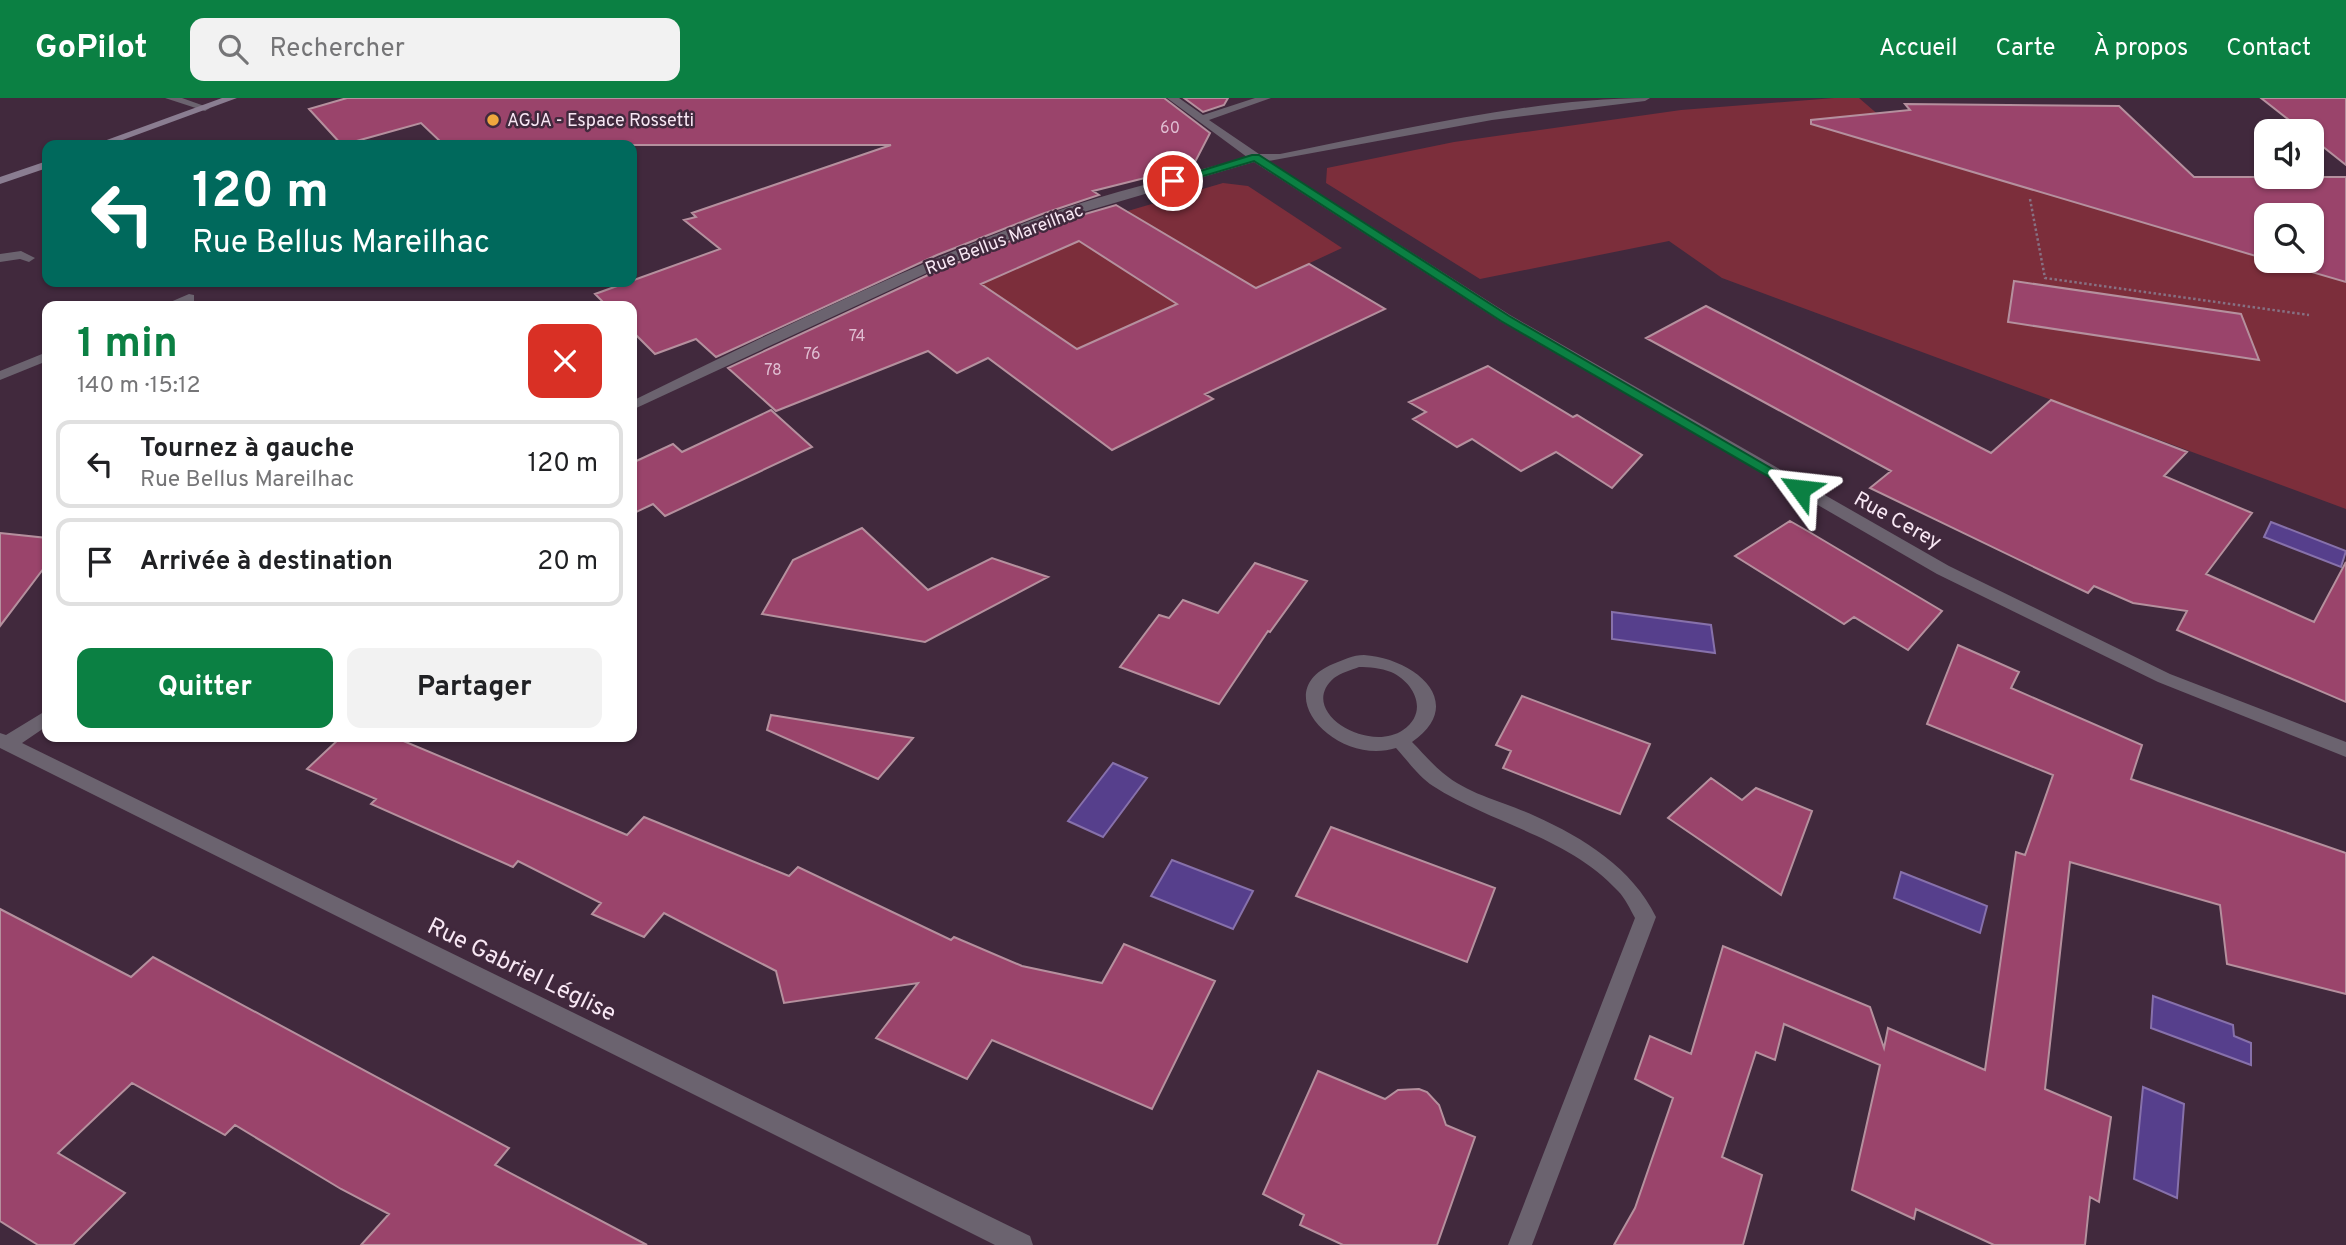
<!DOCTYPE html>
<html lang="fr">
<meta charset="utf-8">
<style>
:root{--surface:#fff;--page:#f2f2f2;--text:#202124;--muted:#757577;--line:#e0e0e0;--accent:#0b8043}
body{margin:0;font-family:Overpass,sans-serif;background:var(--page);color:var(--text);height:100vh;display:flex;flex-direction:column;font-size:26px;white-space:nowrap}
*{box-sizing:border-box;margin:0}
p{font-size:23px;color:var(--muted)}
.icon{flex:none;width:38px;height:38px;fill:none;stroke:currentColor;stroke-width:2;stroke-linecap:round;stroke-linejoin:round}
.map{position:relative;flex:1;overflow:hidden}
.drawer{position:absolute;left:42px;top:203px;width:595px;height:441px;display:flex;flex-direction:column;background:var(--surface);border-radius:14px;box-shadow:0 2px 5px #0004}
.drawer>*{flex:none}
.top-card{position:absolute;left:42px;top:42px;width:595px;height:147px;border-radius:14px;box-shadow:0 2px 5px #0004;background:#00695c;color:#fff;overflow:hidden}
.tools{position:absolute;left:2254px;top:21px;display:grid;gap:14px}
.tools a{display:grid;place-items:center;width:70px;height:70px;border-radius:14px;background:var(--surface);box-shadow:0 2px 5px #0004;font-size:35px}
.pin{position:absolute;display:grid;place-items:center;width:60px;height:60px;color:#fff;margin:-30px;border:4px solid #fff;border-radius:50%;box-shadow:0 2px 7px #0007}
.me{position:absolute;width:77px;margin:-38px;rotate:300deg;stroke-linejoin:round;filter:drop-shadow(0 0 5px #0008)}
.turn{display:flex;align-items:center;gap:24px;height:147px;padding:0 35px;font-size:32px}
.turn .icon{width:91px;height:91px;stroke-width:2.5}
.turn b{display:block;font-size:49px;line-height:60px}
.round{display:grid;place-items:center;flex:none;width:74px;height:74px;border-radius:14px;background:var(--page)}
.summary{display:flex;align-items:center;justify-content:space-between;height:119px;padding:0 35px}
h1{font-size:42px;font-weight:700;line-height:52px;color:var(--accent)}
.button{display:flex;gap:14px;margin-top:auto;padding:14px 35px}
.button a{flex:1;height:80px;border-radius:14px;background:var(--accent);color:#fff;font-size:28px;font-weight:700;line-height:80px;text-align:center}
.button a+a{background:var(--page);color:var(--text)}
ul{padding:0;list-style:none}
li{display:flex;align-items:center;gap:21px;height:88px;margin:0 14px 10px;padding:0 21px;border:4px solid var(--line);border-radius:14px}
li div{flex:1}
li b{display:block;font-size:26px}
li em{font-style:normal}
header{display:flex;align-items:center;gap:42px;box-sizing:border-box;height:98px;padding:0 35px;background:var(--accent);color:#fff}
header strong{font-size:33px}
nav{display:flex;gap:38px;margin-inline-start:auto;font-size:24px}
.search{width:490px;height:63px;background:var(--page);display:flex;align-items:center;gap:18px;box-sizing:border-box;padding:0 24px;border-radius:14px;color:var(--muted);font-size:26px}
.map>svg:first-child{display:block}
</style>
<header>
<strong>GoPilot</strong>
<div class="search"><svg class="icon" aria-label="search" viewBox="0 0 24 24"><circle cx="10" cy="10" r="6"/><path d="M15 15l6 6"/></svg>Rechercher</div>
<nav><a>Accueil</a><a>Carte</a><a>À propos</a><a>Contact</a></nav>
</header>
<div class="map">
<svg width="2346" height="1147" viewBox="0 0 2346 1147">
<rect width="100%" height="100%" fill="#41293d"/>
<path fill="#7c2e3b" d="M1834 0H1859L1903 38 2266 144V163H2312V158L2346 168V411L1722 180 1669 143 1480 181 1326 85 1327 70 1454 44 1681 12Z
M1223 85 1248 88 1342 150 1097 264 962 173 1070 130Z"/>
<path fill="#563f8c" stroke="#8771ab" stroke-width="2" d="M2271 424 2346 453 2341 469 2264 439Z
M1612 514 1711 527 1715 555 1612 541Z
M1113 665 1147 680 1103 739 1068 723Z
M1172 762 1253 793 1233 831 1151 798Z
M1901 774 1987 808 1980 835 1894 800Z
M2153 898 2233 927 2234 938 2251 945V967L2151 930Z
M2143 989 2184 1006 2177 1100 2134 1081Z"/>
<path fill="#9a446b" stroke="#b5909e" stroke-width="2" fill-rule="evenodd" d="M347 0H1164L1210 35 1193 68 1093 93 1099 97 1042 116 937 157 716 259 696 241 655 256 632 233V208H607L595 196 720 151 684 122 696 119 692 115 891 47H444L421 25 342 47 309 11Z
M1184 0H1228L1224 7 1203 14Z
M2261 0H2346V67L2312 40V33H2303Z
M1905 6 2119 8 2194 79H2346V184L2274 163H2312V117H2266V161L1811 26V22L1910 12Z
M1116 107 1256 190 1309 166 1385 211 1205 296 1213 301 1112 352 988 260 957 275 928 253 776 313 728 270 930 176 1054 125ZM1079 143 1177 206 1077 251 981 186Z
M2014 183 2241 216 2259 262 2008 224Z
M1706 208 1991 355 2051 302 2187 354 2164 378 2252 415 2206 476 2314 524 2346 464V604L2177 532 2187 513 2133 505 2094 488 2088 495 1870 390 1891 373 1646 240Z
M1488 268 1573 319 1577 317 1642 357 1612 390 1556 354 1521 373 1472 341 1457 349 1413 321 1426 314 1409 304Z
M771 312 812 349 665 418 653 406 632 416V365L673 346 682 354Z
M1790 423 1811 435 1942 513 1908 552 1854 519 1844 526 1735 458Z
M862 430 928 492 992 460 1048 479 925 544 762 516 793 462Z
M0 435 47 440V466L0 528Z
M1255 465 1307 483 1270 534 1268 533 1219 606 1120 569 1159 517 1169 520 1183 502 1218 515Z
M1958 547 2019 574 2011 590 2142 647 2131 681 2346 755V896L2227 866 2220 807 2070 764 2045 991 2111 1019 2099 1104 2090 1099 2085 1147H1994L1916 1111 1914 1121 1852 1092 1880 967 1784 926 1775 962 1756 954 1722 1059 1762 1077 1743 1147H1614L1635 1110 1673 1000 1635 981 1650 938 1691 956 1723 848 1870 909 1884 950 1888 930 1985 972 2016 754 2025 757 2053 677 1927 626Z
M1522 598 1650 646 1620 716 1503 670 1511 653 1496 647Z
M771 617 913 640 878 681 767 632Z
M341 639H394L627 737 644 719 789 778 798 769 951 842 954 839 1022 868 1102 885 1124 846 1215 883 1152 1011 992 942 967 981 876 940 918 885 784 905 776 873 664 815 644 839 592 816 601 805 518 763 513 769 371 706 376 701 307 671Z
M1711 680 1742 702 1756 690 1812 713 1781 797 1668 720Z
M1331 729 1495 790 1467 864 1296 798Z
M0 811 131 879 153 859 509 1050 495 1067 647 1147H361L389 1116 341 1091 235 1027 225 1037 132 985 58 1055 125 1095 73 1147H38L0 1123Z
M1318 973 1385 1001 1398 992 1419 991 1427 994 1439 1007 1446 1027 1475 1039 1437 1147H1343L1300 1127 1304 1117 1263 1096Z"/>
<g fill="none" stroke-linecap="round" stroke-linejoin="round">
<path stroke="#877183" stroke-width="2.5" stroke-dasharray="2.5 2.5" stroke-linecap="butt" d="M2030 101 2045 180 2309 217"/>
<path fill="#6b636f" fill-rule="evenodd" d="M21 153 35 160 29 164 20 161 0 164V156Z
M189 196 194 197V203L179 208H161Z
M47 254V263L0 282V273Z"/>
<path fill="#6b636f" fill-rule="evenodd" d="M165 0H182L210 10 205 13Z
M1167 0H1179L1203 17 1255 0H1271L1209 22 1259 56H1280C1398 33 1531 0 1650 0L1645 3 1492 22 1268 63 1510 217 1949 468 2170 576 2346 644V659L2158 584 1937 476 1500 223 1254 64 1053 123 929 174 632 312V303C767 237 902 170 1043 118 1109 94 1180 78 1247 59Z
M1364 557C1413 560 1469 604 1412 644 1422 654 1432 666 1443 675 1469 697 1505 704 1535 718 1584 740 1632 770 1656 819L1532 1147H1508L1635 820C1630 811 1625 800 1618 793 1569 739 1492 726 1433 688 1419 679 1407 662 1396 650 1337 669 1266 594 1333 566 1343 562 1353 557 1364 557ZM1359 569C1369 569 1381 570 1391 574 1415 585 1429 614 1403 632 1368 656 1296 613 1334 580 1341 575 1351 572 1359 569Z
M47 612V628L22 645 1030 1138 1033 1147H995L0 650V635L6 637Z"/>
<path fill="#8a7d91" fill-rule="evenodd" d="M222 0H237L109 47H93Z
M47 63V70L0 86V79Z"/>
</g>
<path fill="#0b8043" stroke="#07532c" stroke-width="2" d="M1252 57H1259L1509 218 1807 391 1800 395 1795 394 1501 223 1254 63 1173 87 1168 83Z"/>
<circle fill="#efa73d" stroke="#41293d" stroke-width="2.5" cx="493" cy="22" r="7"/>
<g text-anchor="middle" stroke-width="5" stroke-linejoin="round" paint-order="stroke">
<g font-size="16" fill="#e0bed2">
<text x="1170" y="35">60</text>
<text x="857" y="243">74</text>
<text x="812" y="261">76</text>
<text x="773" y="277">78</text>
</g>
<g font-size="18" fill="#f8e7f4" stroke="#41293d" text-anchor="start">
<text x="507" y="28">AGJA - Espace Rossetti</text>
</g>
<g font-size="18" fill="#f8e7f4" stroke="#41293d">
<text transform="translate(1004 141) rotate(-21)" y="6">Rue Bellus Mareilhac</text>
</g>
<g font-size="21" fill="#f8e7f4" stroke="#41293d">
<text transform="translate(1898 422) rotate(29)" y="7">Rue Cerey</text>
</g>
<g font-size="24" fill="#f8e7f4" stroke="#41293d">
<text transform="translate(522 871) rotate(26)" y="8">Rue Gabriel Léglise</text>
</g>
</g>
</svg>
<div class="tools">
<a><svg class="icon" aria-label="sound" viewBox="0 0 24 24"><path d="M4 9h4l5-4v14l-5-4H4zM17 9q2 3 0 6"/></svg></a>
<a><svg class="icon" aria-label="search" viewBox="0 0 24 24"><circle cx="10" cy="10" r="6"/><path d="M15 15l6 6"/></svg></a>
</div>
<div class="pin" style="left:1173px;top:83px;background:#d93025"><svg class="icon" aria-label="arrive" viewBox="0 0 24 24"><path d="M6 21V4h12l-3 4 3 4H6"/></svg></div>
<svg class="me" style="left:1800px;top:391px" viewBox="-20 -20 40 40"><path d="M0-17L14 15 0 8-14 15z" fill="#0b8043" stroke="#fff" stroke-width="4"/></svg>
<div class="top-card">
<div class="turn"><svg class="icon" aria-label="left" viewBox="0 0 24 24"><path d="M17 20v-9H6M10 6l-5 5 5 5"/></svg><div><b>120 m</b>Rue Bellus Mareilhac</div></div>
</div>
<section class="drawer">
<div class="summary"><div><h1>1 min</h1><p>140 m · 15:12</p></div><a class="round" style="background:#d93025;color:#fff"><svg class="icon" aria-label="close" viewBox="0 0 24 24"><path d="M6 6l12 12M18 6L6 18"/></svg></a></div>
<ul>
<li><svg class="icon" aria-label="left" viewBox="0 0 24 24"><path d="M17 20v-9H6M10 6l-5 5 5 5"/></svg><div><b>Tournez à gauche</b><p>Rue Bellus Mareilhac</p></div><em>120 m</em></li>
<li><svg class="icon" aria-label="arrive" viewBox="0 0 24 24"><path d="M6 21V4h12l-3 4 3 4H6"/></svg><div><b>Arrivée à destination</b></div><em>20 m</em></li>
</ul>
<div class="button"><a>Quitter</a><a>Partager</a></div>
</section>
</div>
